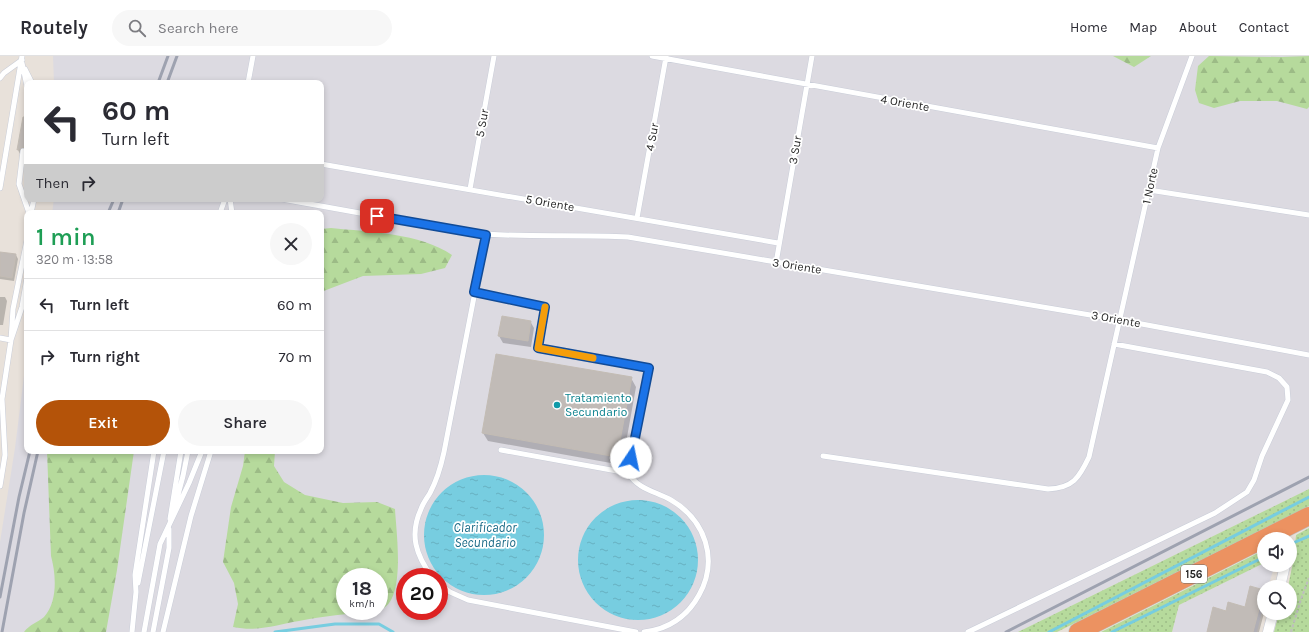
<!DOCTYPE html>
<meta charset="utf-8">
<style>
:root{--surface:#fff;--page:#f7f7f7;--text:#2b2b33;--muted:#7c7c81;--line:#e1e1e2;--accent:#b45309}
body{margin:0;font-family:Karla,sans-serif;background:var(--page);color:var(--text);height:100vh;display:flex;flex-direction:column;font-size:15px;white-space:nowrap}
*{box-sizing:border-box;margin:0}
p{font-size:13px;color:var(--muted)}
.icon{flex:none;width:22px;height:22px;fill:none;stroke:currentColor;stroke-width:2;stroke-linecap:round;stroke-linejoin:round}
.map{position:relative;flex:1;overflow:hidden}
.drawer{position:absolute;left:24px;top:154px;width:300px;height:244px;display:flex;flex-direction:column;background:var(--surface);border-radius:8px;box-shadow:0 2px 6px #0003}
.drawer>*{flex:none}
.hud{position:absolute;left:24px;top:24px;width:300px;height:122px;border-radius:8px;box-shadow:0 2px 6px #0003;background:#fff;color:var(--text);overflow:hidden}
.controls{position:absolute;left:1257px;top:476px;display:grid;gap:8px}
.controls a{display:grid;place-items:center;width:40px;height:40px;border-radius:50%;background:var(--surface);box-shadow:0 2px 6px #0003;font-size:20px}
.speed{position:absolute;left:336px;top:512px;display:flex;gap:8px;font-size:20px;font-weight:700;text-align:center}
.speed>*{display:grid;place-content:center;width:52px;height:52px;border-radius:50%;background:var(--surface);box-shadow:0 2px 6px #0003;line-height:1}
.speed small{font-size:10px;font-weight:400}
.speed .limit{border:6px solid #d22;background:#fff;color:#111}
.pin{position:absolute;display:grid;place-items:center;width:34px;height:34px;color:#fff;margin:-17px;border-radius:8px;box-shadow:0 2px 6px #0006}
.me{position:absolute;width:44px;margin:-22px;rotate:11deg;stroke-linejoin:round;filter:drop-shadow(0 0 3px #0008)}
.turn{display:flex;align-items:center;gap:14px;height:84px;padding:0 12px;font-size:18px}
.turn .icon{width:52px;height:52px;stroke-width:2.5}
.turn b{display:block;font-size:28px;line-height:34px}
.then{display:flex;align-items:center;height:38px;padding:0 12px;background:#0003;gap:8px;font-size:15px}
.round{display:grid;place-items:center;flex:none;width:42px;height:42px;border-radius:21px;background:var(--page)}
.summary{display:flex;align-items:center;justify-content:space-between;height:68px;padding:0 12px}
h1{font-size:24px;font-weight:600;line-height:30px;color:#1e9e55}
.cta{display:flex;gap:8px;margin-top:auto;padding:8px 12px}
.cta a{flex:1;height:46px;border-radius:24px;background:var(--accent);color:#fff;font-size:16px;font-weight:600;line-height:46px;text-align:center}
.cta a+a{background:var(--page);color:var(--text)}
ul{padding:0;list-style:none}
li{display:flex;align-items:center;gap:12px;height:52px;padding:0 12px;border-top:1px solid var(--line)}
li div{flex:1}
li b{display:block;font-size:15px}
li em{font-style:normal}
header{display:flex;align-items:center;gap:24px;box-sizing:border-box;height:56px;padding:0 20px;background:var(--surface);border-bottom:1px solid var(--line)}
header strong{font-size:19px}
nav{display:flex;gap:22px;margin-inline-start:auto;font-size:14px}
.search{width:280px;height:36px;background:var(--page);display:flex;align-items:center;gap:10px;box-sizing:border-box;padding:0 14px;border-radius:22px;color:var(--muted);font-size:15px}
.map>svg:first-child{display:block}
</style>
<header>
<strong>Routely</strong>
<div class="search"><svg class="icon" aria-label="search" viewBox="0 0 24 24"><circle cx="10" cy="10" r="6"/><path d="M15 15l6 6"/></svg>Search here</div>
<nav><a>Home</a><a>Map</a><a>About</a><a>Contact</a></nav>
</header>
<div class="map">
<svg width="1309" height="576" viewBox="0 0 1309 576">
<defs>
<pattern id="grass-dots" width="8" height="8" patternUnits="userSpaceOnUse"><rect width="8" height="8" fill="#b6da9c"/><path d="M2 2h.1M6 6h.1" fill="none" stroke="#9cbb86" stroke-width="1.8" stroke-linecap="round"/></pattern>
<pattern id="forest-firs" width="22" height="20" patternUnits="userSpaceOnUse"><rect width="22" height="20" fill="#b6da9c"/><path d="M5 1l3.5 6h-7zM16 11l3.5 6h-7z" fill="#9cbb86"/></pattern>
<pattern id="water-ripples" width="26" height="14" patternUnits="userSpaceOnUse"><rect width="26" height="14" fill="#77cde0"/><path d="M2 4q2-2 4 0t4 0M15 11q2-2 4 0t4 0" fill="none" stroke="#67b0c0"/></pattern>
</defs>
<rect width="100%" height="100%" fill="#e8e1da"/>
<path fill="#dcdae1" fill-rule="evenodd" d="M53 0H1309V433L1018 576H0V486L15 392 27 296V395H321V157H52L54 143H321V27H54ZM345 521H379V555H345ZM405 521H439V555H405Z
M1263 507 1273 515 1268 531H1264V548L1257 576H1172L1179 549Z"/>
<path fill="url(#grass-dots)" d="M1309 433V450L1057 576H1018Z
M1309 472V576H1274L1279 557H1290V531H1288L1294 501 1296 479Z
M1264 494V507L1179 549 1172 576H1101Z"/>
<path fill="url(#forest-firs)" d="M1113 0H1151L1134 11Z
M1209 0 1281 1 1309 0V51L1307 53 1277 45H1240L1214 52 1199 47 1195 34 1198 10Z
M331 172C369 176 420 177 452 199L445 212 421 218 363 220 321 236V173Z
M47 395H134L117 514 106 576H24C30 568 37 567 44 561 58 546 56 518 51 500Z
M245 395H275L274 410 284 426 305 439 343 447 377 446 395 453C396 475 407 548 379 554V521H345V555H372C348 558 323 560 299 565 275 569 258 576 233 571L238 548 234 527 223 506 231 451 243 410Z"/>
<path fill="url(#water-ripples)" d="M424 479a60 60 0 1 1 120 0a60 60 0 1 1-120 0Z
M578 504a60 60 0 1 1 120 0a60 60 0 1 1-120 0Z"/>
<path fill="#0003" d="M23 65H27V98L21 100 18 94Z
M16 199 18 203 14 225 0 223V200Z
M0 241H5L7 245 3 269H0Z
M530 265 534 272 531 291 503 287 499 280Z
M631 322 636 331 622 409 488 385 483 377Z
M1263 535 1264 557 1259 576H1208L1227 556 1246 552Z"/>
<g fill="none" stroke-linecap="round" stroke-linejoin="round">
<path stroke="#77cde0" stroke-width="3" d="M1293 487 1309 480
M275 576 335 568H379L393 576
M1049 576 1309 441
M1112 576 1264 501"/>
</g>
<path fill="#c1bbb7" stroke="#c3bcb4" d="M23 61H27V96L24 91 17 94Z
M0 196 16 198 12 222 0 220Z
M502 260 531 265 528 285 498 280Z
M496 298 632 321 617 401 482 377Z
M1250 530 1264 534 1253 576H1207L1213 551 1226 555 1228 546 1245 551Z"/>
<g fill="none" stroke-linecap="round" stroke-linejoin="round">
<g stroke="#c9cdd8" stroke-width="6">
<path id="lane" d="M652 0 1158 92
M22 7 27 30
M25 13 32 27
M0 22 4 17 22 4
M248 27 253 0
M23 95 19 128 29 157
M321 108 778 187
M0 132 22 0
M470 133 494 0
M1149 134 1309 159
M230 143 232 157
M282 143 471 177C523 182 575 178 628 181L1120 264 1309 299
M31 157 34 143
M220 157 225 143
M637 162 666 1
M776 207 812 0
M474 236 545 251 538 292 649 312 628 417 501 394
M0 282 11 284 13 253 27 184
M823 400 1048 433C1073 432 1079 422 1089 401L1158 92 1192 0
M628 417C639 434 655 435 671 444 705 464 719 503 699 539 687 561 669 573 644 576
M0 430 5 399 2 343 11 284 22 251 27 222
M175 450 183 420 188 395
M170 463 181 395
M432 521C416 499 409 479 421 453 423 447 427 442 430 437 437 424 441 410 444 396L486 179
M138 527 164 395
M439 528 450 536 468 544 636 576
M132 576 136 536 135 519 154 395
M144 576 160 488 189 427 202 395
M153 576 169 492V473
M163 576 191 460 211 395
M968 576 1215 457 1247 436 1254 424 1262 400 1288 344 1287 331 1279 322 1267 316 1114 288"/>
</g>
<g stroke="#c9cdd8" stroke-width="11">
<path id="street" d="M1280 531 1285 509
M1268 576 1273 557"/>
</g>
<g stroke="#bebebe" stroke-width="19">
<path id="highway" d="M1078 576 1309 460"/>
</g>
<path stroke="#bebebe" stroke-width="2" stroke-dasharray="3 2" stroke-linecap="butt" d="M1291 576 1301 543 1309 522"/>
<use href="#lane" stroke="#fff" stroke-width="5"/>
<use href="#street" stroke="#fff" stroke-width="10"/>
<use href="#highway" stroke="#ec9261" stroke-width="18"/>
<path stroke="#9ea2b0" stroke-width="3" d="M158 27 168 0
M167 27 177 0
M108 157 114 143
M118 157 123 143
M0 541 19 441 30 395
M2 576 24 457 38 395
M1006 576 1309 421"/>
</g>
<g fill="none" stroke-linecap="round" stroke-linejoin="round">
<g stroke="#114b97" stroke-width="10">
<path id="route" d="M377 160 486 179 474 236 545 251 538 292 649 312 631 402"/>
</g>
<use href="#route" stroke="#1a73e8" stroke-width="7"/>
<path stroke="#f59e0b" stroke-width="7" d="M545 251 538 292 593 302"/>
</g>
<circle fill="#0f9aa8" stroke="#fff" stroke-width="1.5" cx="557" cy="349" r="4"/>
<g text-anchor="middle" stroke-width="3.5" stroke-linejoin="round" paint-order="stroke">
<rect fill="#fff" stroke="#686868" stroke-width="1" x="1181" y="509" width="26" height="18" rx="3"/>
<g font-size="11" font-weight="bold" fill="#272727">
<text x="1194" y="522">156</text>
</g>
<g font-size="12" fill="#272727" stroke="#fff">
<text transform="translate(905 47) rotate(10)" y="4">4 Oriente</text>
<text transform="translate(482 67) rotate(-80)" y="4">5 Sur</text>
<text transform="translate(652 81) rotate(-80)" y="4">4 Sur</text>
<text transform="translate(795 94) rotate(-80)" y="4">3 Sur</text>
<text transform="translate(1150 130) rotate(-78)" y="4">1 Norte</text>
<text transform="translate(550 147) rotate(10)" y="4">5 Oriente</text>
<text transform="translate(797 210) rotate(9)" y="4">3 Oriente</text>
<text transform="translate(1116 263) rotate(10)" y="4">3 Oriente</text>
</g>
<g font-size="12" fill="#0d838f" stroke="#fff" text-anchor="start">
<text x="565" y="346">Tratamiento<tspan x="565" dy="14">Secundario</tspan></text>
</g>
<g font-size="13" font-style="italic" fill="#1b6b87" stroke="#fff">
<text x="485" y="476">Clarificador<tspan x="485" dy="15">Secundario</tspan></text>
</g>
</g>
</svg>
<div class="controls">
<a><svg class="icon" aria-label="sound" viewBox="0 0 24 24"><path d="M4 9h4l5-4v14l-5-4H4zM17 9q2 3 0 6"/></svg></a>
<a><svg class="icon" aria-label="search" viewBox="0 0 24 24"><circle cx="10" cy="10" r="6"/><path d="M15 15l6 6"/></svg></a>
</div>
<div class="speed"><div>18<small>km/h</small></div><div class="limit">20</div></div>
<div class="pin" style="left:377px;top:160px;background:#d93025"><svg class="icon" aria-label="arrive" viewBox="0 0 24 24"><path d="M6 21V4h12l-3 4 3 4H6"/></svg></div>
<svg class="me" style="left:631px;top:402px" viewBox="-20 -20 40 40"><circle r="19" fill="#fff"/><path d="M0-13L10 11 0 6-10 11z" fill="#1a73e8"/></svg>
<div class="hud">
<div class="turn"><svg class="icon" aria-label="left" viewBox="0 0 24 24"><path d="M17 20v-9H6M10 6l-5 5 5 5"/></svg><div><b>60 m</b>Turn left</div></div>
<div class="then">Then<svg class="icon" aria-label="right" viewBox="0 0 24 24"><path d="M7 20v-9h11M14 6l5 5-5 5"/></svg></div>
</div>
<section class="drawer">
<div class="summary"><div><h1>1 min</h1><p>320 m · 13:58</p></div><a class="round"><svg class="icon" aria-label="close" viewBox="0 0 24 24"><path d="M6 6l12 12M18 6L6 18"/></svg></a></div>
<ul>
<li><svg class="icon" aria-label="left" viewBox="0 0 24 24"><path d="M17 20v-9H6M10 6l-5 5 5 5"/></svg><div><b>Turn left</b></div><em>60 m</em></li>
<li><svg class="icon" aria-label="right" viewBox="0 0 24 24"><path d="M7 20v-9h11M14 6l5 5-5 5"/></svg><div><b>Turn right</b></div><em>70 m</em></li>
</ul>
<div class="cta"><a>Exit</a><a>Share</a></div>
</section>
</div>
